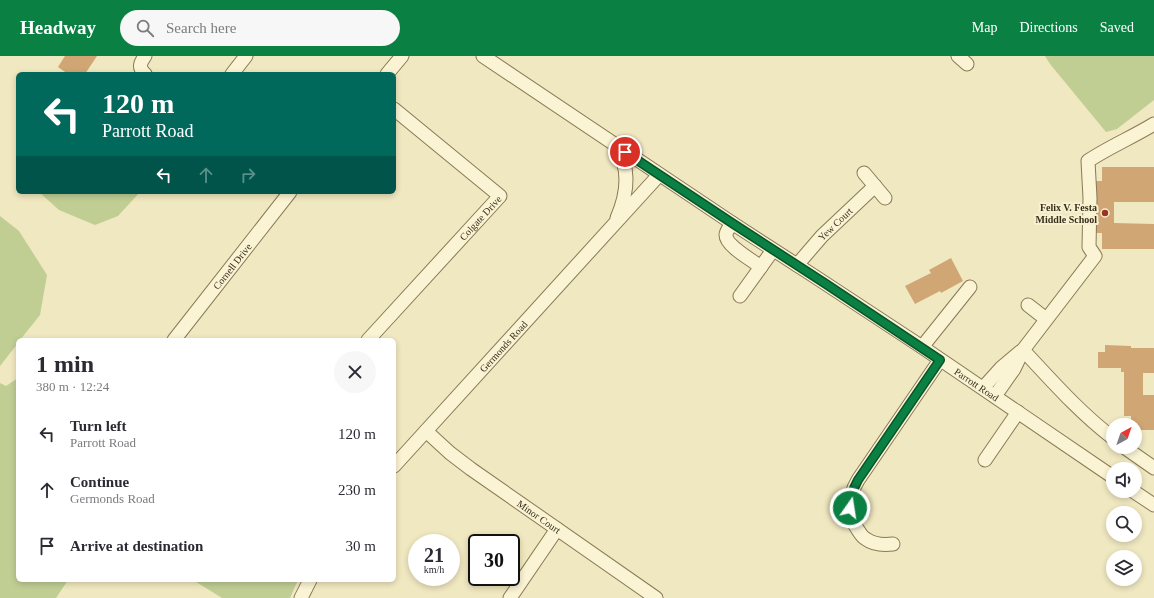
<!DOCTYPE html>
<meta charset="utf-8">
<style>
:root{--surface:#fff;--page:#f7f7f7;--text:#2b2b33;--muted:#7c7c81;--accent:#0b8043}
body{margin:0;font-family:"Times New Roman",serif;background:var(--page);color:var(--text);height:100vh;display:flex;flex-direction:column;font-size:15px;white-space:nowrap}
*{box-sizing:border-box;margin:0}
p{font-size:13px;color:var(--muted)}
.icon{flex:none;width:22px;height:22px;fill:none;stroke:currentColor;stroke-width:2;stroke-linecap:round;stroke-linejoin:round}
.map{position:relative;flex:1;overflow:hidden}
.panel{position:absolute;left:16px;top:282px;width:380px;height:244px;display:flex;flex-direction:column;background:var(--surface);border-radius:6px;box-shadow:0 2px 6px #0003}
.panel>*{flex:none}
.top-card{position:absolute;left:16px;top:16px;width:380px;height:122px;border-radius:6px;box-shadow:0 2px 6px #0003;background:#00695c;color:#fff;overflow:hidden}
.needle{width:26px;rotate:40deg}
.tools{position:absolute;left:1106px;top:362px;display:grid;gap:8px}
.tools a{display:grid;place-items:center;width:36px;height:36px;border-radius:50%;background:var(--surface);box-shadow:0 2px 6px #0003;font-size:20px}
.speed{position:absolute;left:408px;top:478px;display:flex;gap:8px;font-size:20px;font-weight:700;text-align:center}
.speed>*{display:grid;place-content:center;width:52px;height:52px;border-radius:50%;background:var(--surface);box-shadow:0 2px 6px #0003;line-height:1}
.speed small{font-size:10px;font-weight:400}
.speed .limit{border:2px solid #111;border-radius:6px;background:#fff;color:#111}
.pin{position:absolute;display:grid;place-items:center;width:34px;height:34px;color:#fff;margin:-17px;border:2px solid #fff;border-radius:50%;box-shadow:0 1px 4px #0007}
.me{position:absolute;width:44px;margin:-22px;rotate:13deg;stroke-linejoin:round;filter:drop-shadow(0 0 3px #0008)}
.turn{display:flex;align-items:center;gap:14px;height:84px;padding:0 20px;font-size:18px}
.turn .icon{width:52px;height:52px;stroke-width:2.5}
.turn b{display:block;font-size:28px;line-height:34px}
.lanes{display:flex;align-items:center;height:38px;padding:0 20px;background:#0003;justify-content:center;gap:20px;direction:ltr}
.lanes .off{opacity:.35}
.round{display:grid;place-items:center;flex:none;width:42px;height:42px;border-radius:21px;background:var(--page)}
.overview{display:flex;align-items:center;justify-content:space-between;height:68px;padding:0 20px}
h1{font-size:24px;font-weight:700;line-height:30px}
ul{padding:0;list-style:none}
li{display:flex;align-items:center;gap:12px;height:56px;padding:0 20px}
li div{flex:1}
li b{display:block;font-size:15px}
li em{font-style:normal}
header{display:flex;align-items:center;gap:24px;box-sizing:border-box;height:56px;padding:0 20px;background:var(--accent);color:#fff}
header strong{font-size:19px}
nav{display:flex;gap:22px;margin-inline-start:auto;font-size:14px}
.search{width:280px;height:36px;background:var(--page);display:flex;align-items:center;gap:10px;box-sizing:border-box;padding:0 14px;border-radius:22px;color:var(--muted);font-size:15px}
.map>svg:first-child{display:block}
</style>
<header>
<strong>Headway</strong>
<div class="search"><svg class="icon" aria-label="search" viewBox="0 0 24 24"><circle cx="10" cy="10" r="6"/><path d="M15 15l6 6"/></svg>Search here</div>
<nav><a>Map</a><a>Directions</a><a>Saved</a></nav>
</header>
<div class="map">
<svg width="1154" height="542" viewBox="0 0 1154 542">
<rect width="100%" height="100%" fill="#f0e8c0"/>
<path fill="#c0ce94" d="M1045 0H1154V44L1117 73 1106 76 1050 8Z
M39 136H140L118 160 95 169 59 154Z
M0 160 19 175 47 219 40 259 20 284H18V287L0 310Z
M18 322V524H68L56 542H0V327L6 330Z
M193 524H298L290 542H222Z"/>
<path fill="#d0a674" d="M65 0H97L85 18H68L58 11Z
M1102 111H1154V146H1114V167L1154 168V193H1102V177H1095V125H1102Z
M951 202 963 225 941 237 940 235 915 248 905 230 931 217 929 214Z
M1105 289 1131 290V292H1154V317H1143V339H1154V374H1135V369H1131V360H1124V316H1121V312H1098V296H1105Z"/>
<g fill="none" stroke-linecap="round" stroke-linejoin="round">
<g stroke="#8a7957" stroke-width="15">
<g id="minor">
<path d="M145 0C140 7 138 12 145 18"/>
<path id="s1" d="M483 0 732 167 814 220 922 291 1113 421"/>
<path d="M958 0 967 8"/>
<path d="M232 18 246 0"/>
<path d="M387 18 402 0"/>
<path d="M616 91C631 113 627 139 617 162"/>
<path d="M864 117 885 142"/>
<path d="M732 167C730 171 726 175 726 179 726 190 752 204 761 211"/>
<path id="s2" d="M797 209 822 180 875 130"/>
<path d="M740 240 773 194"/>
<path d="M1028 249 1046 263"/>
<path id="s3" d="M174 284 290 136"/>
<path id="s4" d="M368 284 500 140 394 53"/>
<path d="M922 291 970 231"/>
<path d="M1023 294C1051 324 1080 357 1113 382"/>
<path d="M983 332 1001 312 1020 296"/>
<path d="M995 340 1014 313 1023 294 1095 200 1089 191 1090 142 1088 105C1109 91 1133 81 1154 68"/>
<path id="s5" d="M426 375 450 397 471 413 656 542"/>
<path d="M1124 391 1154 412"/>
<path d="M985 404 1018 356"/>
<path id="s6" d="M394 410 659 119"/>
<path d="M1133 435 1154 449"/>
<path d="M893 488C884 489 874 489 866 483 862 481 860 477 858 474 846 457 848 441 858 424L940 304"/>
<path d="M301 542 310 524"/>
<path d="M510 542 557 473"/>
</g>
</g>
<use href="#minor" stroke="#faf4d4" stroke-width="13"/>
</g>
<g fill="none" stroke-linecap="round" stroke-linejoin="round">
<g stroke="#07532c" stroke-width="10">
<path id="route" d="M625 96 732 167 826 228 940 304 858 424C853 433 850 441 850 452"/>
</g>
<use href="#route" stroke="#0b8043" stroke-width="7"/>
</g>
<circle fill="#9b3324" stroke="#f7f1d0" stroke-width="1.5" cx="1105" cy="157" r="4"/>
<g text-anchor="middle" stroke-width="4" stroke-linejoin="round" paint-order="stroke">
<g font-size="10" font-weight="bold" fill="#392e1c" stroke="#f7f1d0" text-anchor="end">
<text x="1097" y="155">Felix V. Festa<tspan x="1097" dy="12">Middle School</tspan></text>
</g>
<g font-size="10" fill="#392e1c" stroke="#f7f1d0">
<text dy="4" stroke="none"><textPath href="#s4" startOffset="166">Colgate Drive</textPath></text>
<text dy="4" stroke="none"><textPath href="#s2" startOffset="56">Yew Court</textPath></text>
<text dy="4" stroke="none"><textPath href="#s3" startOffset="94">Cornell Drive</textPath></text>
<text dy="4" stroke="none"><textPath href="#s6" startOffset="162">Germonds Road</textPath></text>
<text dy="4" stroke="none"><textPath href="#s1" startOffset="593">Parrott Road</textPath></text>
<text dy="4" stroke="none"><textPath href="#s5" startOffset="142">Minor Court</textPath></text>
</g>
</g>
</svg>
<div class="tools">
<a><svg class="needle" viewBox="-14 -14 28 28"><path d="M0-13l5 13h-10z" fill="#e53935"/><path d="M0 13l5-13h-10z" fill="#7c7c81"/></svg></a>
<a><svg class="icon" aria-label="sound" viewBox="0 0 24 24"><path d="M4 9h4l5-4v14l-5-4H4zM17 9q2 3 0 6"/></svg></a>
<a><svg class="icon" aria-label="search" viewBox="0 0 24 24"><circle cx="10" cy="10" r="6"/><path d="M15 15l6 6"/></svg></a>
<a><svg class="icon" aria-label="layers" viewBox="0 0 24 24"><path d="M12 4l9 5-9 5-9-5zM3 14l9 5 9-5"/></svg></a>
</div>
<div class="speed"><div>21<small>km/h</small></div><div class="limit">30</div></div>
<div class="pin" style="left:625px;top:96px;background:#d93025"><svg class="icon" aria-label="arrive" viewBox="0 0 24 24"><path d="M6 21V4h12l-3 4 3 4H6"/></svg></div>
<svg class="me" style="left:850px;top:452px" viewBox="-20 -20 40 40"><circle r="17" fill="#0b8043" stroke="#fff" stroke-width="3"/><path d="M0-11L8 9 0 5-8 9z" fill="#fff"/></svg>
<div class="top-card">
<div class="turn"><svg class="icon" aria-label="left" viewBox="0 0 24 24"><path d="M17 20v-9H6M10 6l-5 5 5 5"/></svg><div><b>120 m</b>Parrott Road</div></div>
<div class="lanes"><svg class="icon" aria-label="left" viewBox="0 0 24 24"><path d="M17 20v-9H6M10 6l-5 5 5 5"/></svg><svg class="icon off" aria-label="ahead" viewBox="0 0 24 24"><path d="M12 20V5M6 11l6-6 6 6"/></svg><svg class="icon off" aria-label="right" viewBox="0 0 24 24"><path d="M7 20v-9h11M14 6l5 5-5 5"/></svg></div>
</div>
<section class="panel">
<div class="overview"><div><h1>1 min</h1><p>380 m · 12:24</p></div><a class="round"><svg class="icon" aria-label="close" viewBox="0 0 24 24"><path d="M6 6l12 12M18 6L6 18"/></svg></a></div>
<ul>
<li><svg class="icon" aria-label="left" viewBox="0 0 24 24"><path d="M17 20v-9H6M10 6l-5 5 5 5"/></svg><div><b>Turn left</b><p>Parrott Road</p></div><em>120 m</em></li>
<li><svg class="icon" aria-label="ahead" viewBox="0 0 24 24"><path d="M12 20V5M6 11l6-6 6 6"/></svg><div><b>Continue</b><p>Germonds Road</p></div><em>230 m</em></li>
<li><svg class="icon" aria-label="arrive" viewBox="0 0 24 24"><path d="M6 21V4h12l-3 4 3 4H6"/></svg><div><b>Arrive at destination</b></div><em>30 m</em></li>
</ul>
</section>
</div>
